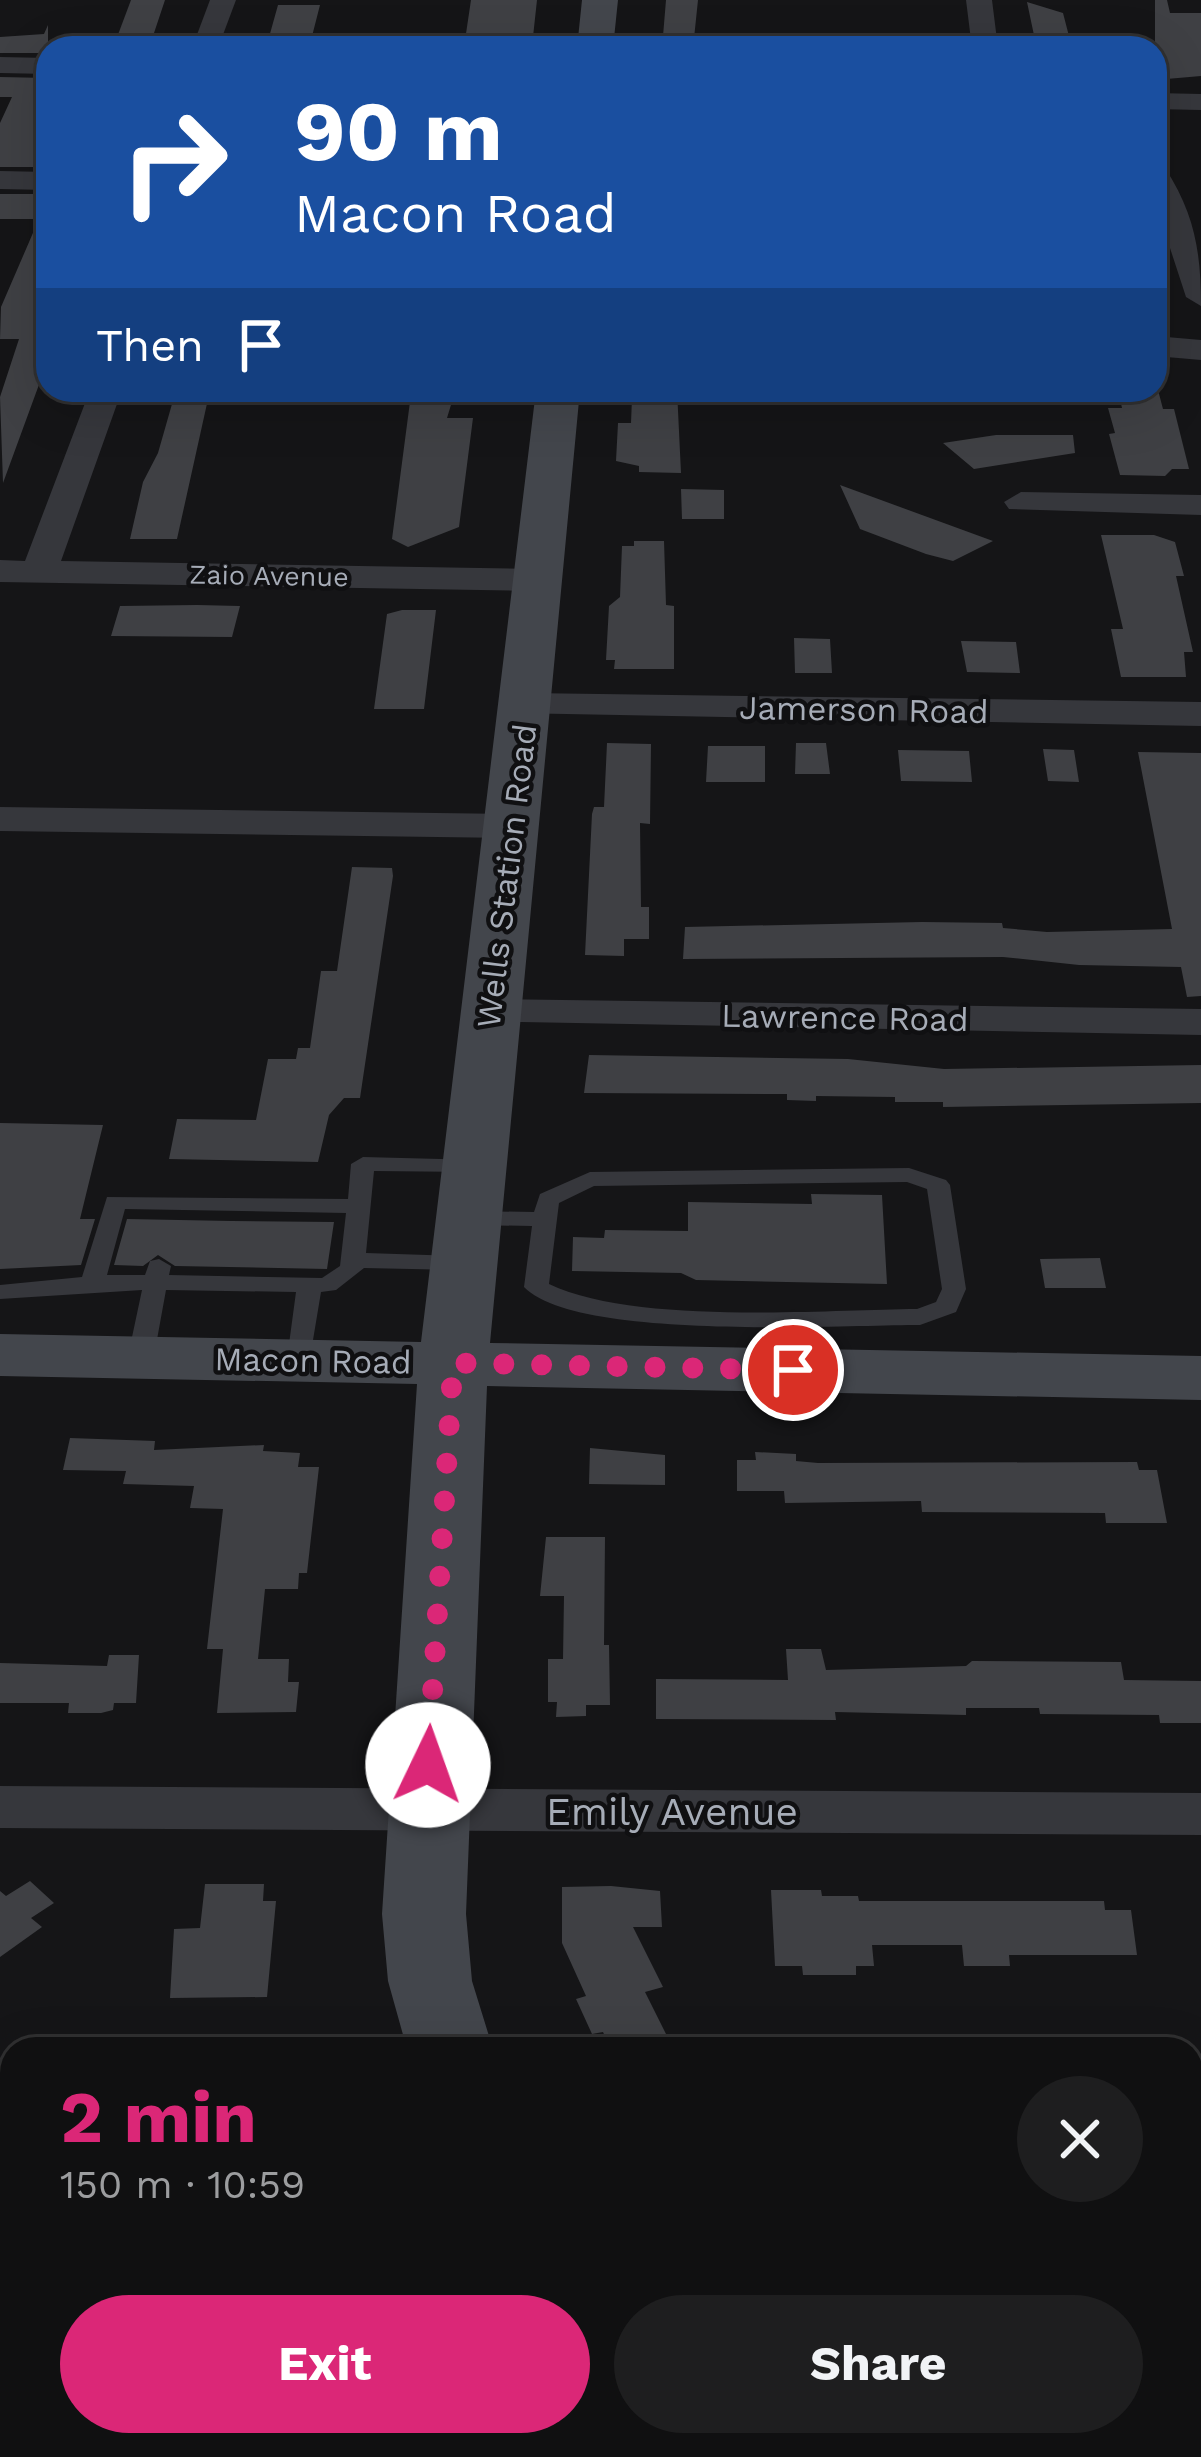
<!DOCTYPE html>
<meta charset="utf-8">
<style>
:root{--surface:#101011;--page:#1e1e1f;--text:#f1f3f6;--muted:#9c9d9f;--line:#303031;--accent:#db2777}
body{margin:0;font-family:"Work Sans",sans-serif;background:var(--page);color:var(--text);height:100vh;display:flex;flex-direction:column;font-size:45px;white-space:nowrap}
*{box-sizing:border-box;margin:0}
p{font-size:39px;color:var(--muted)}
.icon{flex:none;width:66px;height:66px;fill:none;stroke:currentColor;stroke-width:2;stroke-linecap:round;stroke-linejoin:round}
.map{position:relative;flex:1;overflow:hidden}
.panel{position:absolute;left:0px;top:2037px;width:1203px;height:420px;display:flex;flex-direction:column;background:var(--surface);border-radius:36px 36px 0 0;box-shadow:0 12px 48px #0002,0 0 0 3px var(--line)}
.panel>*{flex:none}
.top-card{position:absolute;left:36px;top:36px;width:1131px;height:366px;border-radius:36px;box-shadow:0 12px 48px #0002,0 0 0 3px var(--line);background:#1a4fa0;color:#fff;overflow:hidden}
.pin{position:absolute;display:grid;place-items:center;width:102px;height:102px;color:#fff;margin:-51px;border:6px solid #fff;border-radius:50%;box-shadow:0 3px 12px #0007}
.me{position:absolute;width:132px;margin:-66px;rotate:3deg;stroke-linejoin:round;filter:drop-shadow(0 0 9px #0008)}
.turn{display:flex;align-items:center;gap:42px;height:252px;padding:0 60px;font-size:54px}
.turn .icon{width:156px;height:156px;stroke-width:2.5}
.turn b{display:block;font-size:84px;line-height:102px}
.then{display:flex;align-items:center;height:114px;padding:0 60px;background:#0003;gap:24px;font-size:45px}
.round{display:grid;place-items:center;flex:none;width:126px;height:126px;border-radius:63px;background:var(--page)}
.summary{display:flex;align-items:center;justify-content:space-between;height:204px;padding:0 60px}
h1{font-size:72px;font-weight:700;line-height:90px;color:var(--accent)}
.cta{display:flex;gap:24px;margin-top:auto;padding:24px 60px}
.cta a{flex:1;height:138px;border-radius:72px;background:var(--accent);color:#fff;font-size:48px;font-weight:700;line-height:138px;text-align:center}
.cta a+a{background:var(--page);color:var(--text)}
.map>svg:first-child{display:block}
</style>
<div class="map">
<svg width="1201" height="2457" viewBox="0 0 1201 2457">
<rect width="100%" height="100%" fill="#151517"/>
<path fill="#3f4044" d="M131 0H165L149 48H113Z
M471 0H537L532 46 464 47Z
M666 0H698L693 48H662Z
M1155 0H1167L1170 13H1201V76L1155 80Z
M1027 2 1063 13 1070 40H1035Z
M278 5H320L309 48H266Z
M48 25V53H0V37L44 34Z
M0 77 48 78V167H0V123L12 97H0Z
M0 194H48V360L3 483 0 397 19 339H0L1 307 39 219H0Z
M176 390H210L177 539H130L143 482 158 453Z
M643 390H677L681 473 639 472V466L616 461 618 423H631L632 398H643Z
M1118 390H1158L1163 409H1174L1189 469H1172L1165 476 1120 475 1109 434 1115 433 1108 408H1122Z
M411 394 454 395 447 418H473L459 527 408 547 392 539Z
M996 435H1073L1075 453 974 469 943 443Z
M840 485 993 541 953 561 926 554 860 529Z
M681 489 724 490V519H682Z
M1101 535H1154L1175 542 1184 576H1176L1193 652H1184L1186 677H1121L1111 629H1123Z
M634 541H664L666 605 674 606V669H614L615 660H606L609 606 620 597 622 546H634Z
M120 606 197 605 240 606 232 637 111 636Z
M402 610H436L424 709H374L387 614Z
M794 638 830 639 832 673H795Z
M961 641 1016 642 1020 673 967 672Z
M607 743 651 744 650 824 640 823 641 907H649V939H624V956L585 955 592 814 594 807H604Z
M796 743H826L830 774H795Z
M708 746H765V782H706Z
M1043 749 1074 750 1079 782 1048 781Z
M898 750 969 751 972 782 901 781Z
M1138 752 1201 753V996L1187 997 1181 967 1079 965 1003 957 683 959 685 927 922 922 1002 923 1003 928 1047 932 1172 929Z
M352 867 392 868 393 876 360 1098H344L329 1115 318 1162 169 1159 177 1119 256 1120 268 1059H296L298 1048H310L321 971H337Z
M589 1055 848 1059 944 1069 1201 1065V1103L943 1107V1102H895V1097L816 1096V1101L787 1100V1094L584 1093Z
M0 1123 103 1125 80 1219H95L81 1265 0 1269Z
M811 1194 882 1195 887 1284 696 1280 681 1273 572 1271 573 1237 604 1238 605 1230 688 1231V1202L812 1204Z
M127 1219 231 1221 334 1222 327 1269 175 1266 158 1255 143 1266 114 1265Z
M1100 1258 1106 1288H1045L1040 1259Z
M70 1438 155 1441 154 1450 264 1445 263 1451 300 1453 298 1467H319L307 1573H299L298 1589H265L258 1659H289L288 1682H299L296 1712 217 1713 223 1649H207L223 1509 190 1508 194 1486 123 1484 126 1471 63 1470Z
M590 1448 665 1455V1485L589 1484Z
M755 1452 796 1454V1461L818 1463 1137 1462 1139 1470H1157L1167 1523H1106L1105 1513 922 1512 921 1501 785 1503 784 1491H737V1460H756Z
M546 1537H605L604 1645H609L610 1705H586V1716L556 1717 557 1702H548V1659H563L564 1596H540Z
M786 1649H821L826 1670 966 1666 972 1661 1121 1662 1124 1680 1201 1681V1723H1160L1159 1715 1040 1714 1039 1708H966V1715L835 1712 836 1720 656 1719V1679L788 1680Z
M109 1655H139L136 1703H114L113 1710 101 1713H68L69 1703H0V1663L107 1666Z
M30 1881 54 1903 31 1918 42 1927 0 1957V1891L6 1896Z
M205 1884H264L263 1901H276L267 1997 170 1998 174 1929 200 1928Z
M611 1886 660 1891 662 1927H633L663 1987 645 1992 666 2034 610 2048 603 2032 592 2034 576 1999 586 1996 562 1943V1887Z
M771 1890H821L822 1896H858L859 1901H1104L1105 1910H1131L1137 1955H1009L1010 1966H964L962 1945H872L874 1966H856V1975H803L802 1966H775Z"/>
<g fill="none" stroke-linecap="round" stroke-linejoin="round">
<path fill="#36373c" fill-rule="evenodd" d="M363 1157 480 1160 484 1165 472 1172 374 1171 366 1253 458 1256 470 1263 458 1270 364 1268 336 1290 321 1292 309 1364H291L287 1359 296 1292 166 1290 154 1356 141 1364 128 1356 142 1290 0 1299V1285L82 1277 107 1197 348 1199 351 1164ZM125 1209 346 1213 340 1266 322 1278 169 1275 171 1266 159 1259 150 1261 145 1275H107Z
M909 1168 946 1180 950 1185 966 1289 956 1312 920 1325C840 1325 576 1341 524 1287L532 1226 470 1225 458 1218 470 1211 534 1212 540 1194 590 1172ZM907 1182 927 1189 942 1289 936 1302 917 1309C818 1310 636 1325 549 1284L559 1203 594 1186Z"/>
<path fill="#36373c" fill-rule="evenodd" d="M210 0H236L218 48H192Z
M966 0H992L998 48H972Z
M0 57 48 58V74L0 73Z
M1155 93 1201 94V110L1155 109Z
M1155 165 1165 168C1195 214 1201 253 1201 306L1186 297 1155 202Z
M0 171 48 172V190L0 189Z
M1155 336 1201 340V360L1155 356Z
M90 390H122L61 561 538 569 556 580 538 591 0 582V560L25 561Z
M1021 492 1201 495V515L1009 509 1004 502Z
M527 693 1201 702V726L513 713 508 705 513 697Z
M0 807 514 814 528 817 534 826 528 835 514 838 0 831Z
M489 999 1201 1009V1035L473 1021 467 1012 473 1003Z
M0 1786 1201 1793V1835L0 1828Z
M1201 2414V2457H1155L1160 2445H1191V2417Z"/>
<path fill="#43464c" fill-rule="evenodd" d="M582 0H618L613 48H577Z
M536 390H580L490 1343 1201 1356V1400L487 1386 466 1914 472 1981 493 2049H407L388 1981 382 1914 417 1384 0 1376V1334L421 1342Z
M768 2445H876L881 2457H773Z"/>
</g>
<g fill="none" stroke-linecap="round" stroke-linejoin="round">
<path stroke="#db2777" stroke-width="21" stroke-dasharray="0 37.8" d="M428 1765 453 1363 793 1370"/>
</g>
<g text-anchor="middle" stroke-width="9" stroke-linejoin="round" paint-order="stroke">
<g font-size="27" fill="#a6acb7" stroke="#101012">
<text transform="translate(269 576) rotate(1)" y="9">Zaio Avenue</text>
</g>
<g font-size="33" fill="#a6acb7" stroke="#101012">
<text transform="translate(864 709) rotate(1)" y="12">Jamerson Road</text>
<text transform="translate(506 876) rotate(-83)" y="12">Wells Station Road</text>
<text transform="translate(845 1017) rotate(1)" y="12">Lawrence Road</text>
<text transform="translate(313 1360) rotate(1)" y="12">Macon Road</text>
</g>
<g font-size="39" fill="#a6acb7" stroke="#101012">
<text x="672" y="1825">Emily Avenue</text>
</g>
</g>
</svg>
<div class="pin" style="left:793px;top:1370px;background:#d93025"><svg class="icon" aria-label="arrive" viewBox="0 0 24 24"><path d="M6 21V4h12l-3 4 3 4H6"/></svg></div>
<svg class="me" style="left:428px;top:1765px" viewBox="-20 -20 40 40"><circle r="19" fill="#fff"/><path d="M0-13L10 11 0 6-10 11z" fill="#db2777"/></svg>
<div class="top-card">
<div class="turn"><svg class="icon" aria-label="right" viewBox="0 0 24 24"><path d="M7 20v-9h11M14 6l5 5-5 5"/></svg><div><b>90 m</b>Macon Road</div></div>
<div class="then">Then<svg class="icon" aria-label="arrive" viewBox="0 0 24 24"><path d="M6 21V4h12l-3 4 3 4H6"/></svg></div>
</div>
<section class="panel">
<div class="summary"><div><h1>2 min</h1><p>150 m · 10:59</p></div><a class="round"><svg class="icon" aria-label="close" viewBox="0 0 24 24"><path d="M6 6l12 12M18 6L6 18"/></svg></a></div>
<div class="cta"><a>Exit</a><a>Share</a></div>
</section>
</div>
